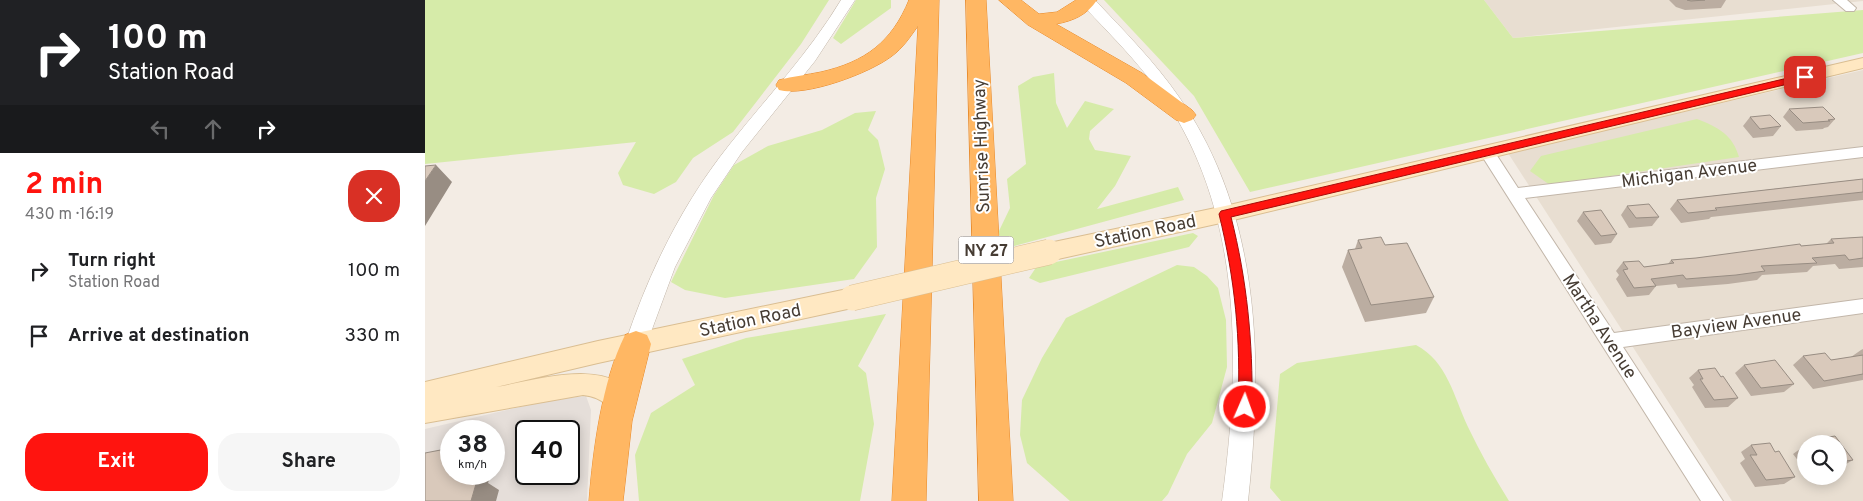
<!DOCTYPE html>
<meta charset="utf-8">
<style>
:root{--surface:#fff;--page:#f6f6f6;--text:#202124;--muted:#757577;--accent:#ff140f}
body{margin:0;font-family:Overpass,sans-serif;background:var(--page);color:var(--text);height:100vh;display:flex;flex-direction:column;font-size:19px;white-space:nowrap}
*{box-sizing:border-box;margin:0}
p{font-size:16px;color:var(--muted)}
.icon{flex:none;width:28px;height:28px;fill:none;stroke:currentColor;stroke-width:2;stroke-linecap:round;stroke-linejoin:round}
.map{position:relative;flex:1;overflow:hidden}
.drawer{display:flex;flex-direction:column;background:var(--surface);width:425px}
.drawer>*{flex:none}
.banner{background:#202124;color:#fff;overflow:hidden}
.tools{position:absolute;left:1372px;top:435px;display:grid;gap:10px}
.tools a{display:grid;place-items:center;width:50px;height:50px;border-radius:50%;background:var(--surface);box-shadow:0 2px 12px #0003;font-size:25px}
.speed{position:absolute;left:15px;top:420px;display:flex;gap:10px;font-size:25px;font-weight:700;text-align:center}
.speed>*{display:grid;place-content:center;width:65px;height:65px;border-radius:50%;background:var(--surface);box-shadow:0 2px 12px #0003;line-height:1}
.speed small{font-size:12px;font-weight:400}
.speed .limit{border:2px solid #111;border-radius:8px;background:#fff;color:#111}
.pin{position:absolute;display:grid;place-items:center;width:42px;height:42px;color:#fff;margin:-21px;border-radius:10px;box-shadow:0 2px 8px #0006}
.me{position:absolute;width:55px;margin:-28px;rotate:2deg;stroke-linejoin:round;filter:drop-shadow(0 0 4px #0008)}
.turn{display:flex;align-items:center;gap:18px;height:105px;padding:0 25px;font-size:22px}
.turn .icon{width:65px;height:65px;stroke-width:2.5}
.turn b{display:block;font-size:35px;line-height:42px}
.lanes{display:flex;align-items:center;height:48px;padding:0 25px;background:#0003;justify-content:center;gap:25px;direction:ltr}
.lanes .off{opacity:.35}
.round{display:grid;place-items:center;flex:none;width:52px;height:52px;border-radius:20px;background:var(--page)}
.head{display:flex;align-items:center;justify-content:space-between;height:85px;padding:0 25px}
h1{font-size:30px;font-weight:700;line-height:38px;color:var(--accent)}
.button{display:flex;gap:10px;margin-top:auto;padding:10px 25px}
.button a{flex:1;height:58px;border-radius:20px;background:var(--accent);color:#fff;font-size:20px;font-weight:700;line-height:58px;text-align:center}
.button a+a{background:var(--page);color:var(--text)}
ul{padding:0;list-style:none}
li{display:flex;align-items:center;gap:15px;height:65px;padding:0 25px}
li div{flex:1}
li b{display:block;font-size:19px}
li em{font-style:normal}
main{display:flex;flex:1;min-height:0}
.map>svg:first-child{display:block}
</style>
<main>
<section class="drawer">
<div class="banner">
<div class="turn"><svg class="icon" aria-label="right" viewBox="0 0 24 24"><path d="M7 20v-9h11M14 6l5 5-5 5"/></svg><div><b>100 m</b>Station Road</div></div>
<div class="lanes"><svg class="icon off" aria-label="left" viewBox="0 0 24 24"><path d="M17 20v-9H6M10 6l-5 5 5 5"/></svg><svg class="icon off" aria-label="ahead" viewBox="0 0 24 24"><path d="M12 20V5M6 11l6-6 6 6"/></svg><svg class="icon" aria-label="right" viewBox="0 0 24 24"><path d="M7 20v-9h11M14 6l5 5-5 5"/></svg></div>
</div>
<div class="head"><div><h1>2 min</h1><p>430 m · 16:19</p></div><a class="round" style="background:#d93025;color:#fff"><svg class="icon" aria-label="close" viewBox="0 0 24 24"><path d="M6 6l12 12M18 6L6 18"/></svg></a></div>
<ul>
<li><svg class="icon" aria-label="right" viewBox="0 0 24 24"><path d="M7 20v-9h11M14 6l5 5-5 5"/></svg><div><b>Turn right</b><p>Station Road</p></div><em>100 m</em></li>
<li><svg class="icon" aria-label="arrive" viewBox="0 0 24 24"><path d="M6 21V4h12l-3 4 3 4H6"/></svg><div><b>Arrive at destination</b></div><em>330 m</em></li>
</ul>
<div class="button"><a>Exit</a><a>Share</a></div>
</section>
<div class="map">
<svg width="1438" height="501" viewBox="0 0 1438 501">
<rect width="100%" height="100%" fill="#f3ece4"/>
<path fill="#e8ded1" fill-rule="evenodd" d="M1059 0H1438V1L1088 38Z
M1438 70V501H1307L1083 153ZM1381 444H1414V476H1381Z"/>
<path fill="#e5ded9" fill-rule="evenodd" d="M161 396 166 410 162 501H0V429L125 400ZM26 431H69V474H26ZM101 431H144V474H101Z"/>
<path fill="#d6eba9" d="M0 0H404L376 44 308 132 268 158 251 182 229 194 198 185 193 173 211 142 0 164Z
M431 0H466V8L416 44 408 38Z
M679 0H1059L1088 38 1438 10V53L825 192 769 96Z
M629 73 631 103 642 128 660 101 689 109 665 131 664 139 670 150 706 156 690 186 672 209 753 187 759 200 582 248 573 233 585 208 582 179 601 164 593 86 608 77Z
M451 111 443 130 453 140 460 169 451 198 452 247 429 279 300 298 260 290 246 282 289 195 309 165 343 146 397 130 430 113Z
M1272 119C1293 127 1308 135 1314 157L1125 185 1105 171 1116 156Z
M768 233 773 236 764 247 615 283 604 278 612 266Z
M752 265 769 267 782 276 793 288 801 320 802 367 787 423 762 454 743 494 737 501H645L602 463 595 435 597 400 617 358 641 318Z
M461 314 433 366 441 373 449 424 435 501H214L210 455 226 413 270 385 257 359 321 338Z
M991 345C1022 361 1029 397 1043 427 1055 452 1069 477 1084 501H856L845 488 855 374 872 363Z"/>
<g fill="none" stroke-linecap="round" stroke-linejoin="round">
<g stroke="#c2b6a9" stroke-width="2">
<path id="minor" d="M1408 0H1422L1431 8 1429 11H1421Z
M1062 147 1067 148 1093 188 1438 147V157L1100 198 1189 333 1438 299V313L1198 347 1298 501H1276L1057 156 1055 152 1057 148Z"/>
</g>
<g stroke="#c2b6a9" stroke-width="1">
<path id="tertiary" d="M416 0H430L390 61 317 152 286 198 250 267 219 351 211 353 203 351 200 344C224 272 257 204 305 144 343 96 384 53 416 0Z
M655 0H670C699 31 730 62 754 97 837 216 838 363 823 501H797C815 368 819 222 743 104 726 79 706 56 685 34 675 23 663 12 655 0Z"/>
</g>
<g stroke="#dabe92" stroke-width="2">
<path id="secondary" d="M1438 58V68L800 222 624 261 616 258 613 252 616 246 624 243 800 206Z
M427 288 435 291 439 298 435 305 427 308 173 363 71 387C109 381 188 355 209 400L205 408 196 412C179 405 177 397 158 395L0 423V382L173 341Z"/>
</g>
<g stroke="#e88928" stroke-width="1">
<path id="motorway" d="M484 0H514L501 501H467L493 26C485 37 478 48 467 56 445 73 381 97 354 90L351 85 354 80C368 76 382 75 396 72 440 62 467 42 484 0Z
M541 0H561L588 501H554Z
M574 0H596L614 14 632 12 651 0H672C662 15 648 21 631 24L717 73 767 110 771 115 767 120 759 123 751 120 701 83 603 25Z
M211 331 222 335 226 344 207 421 198 501H164C168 450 177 381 200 335Z"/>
</g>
<use href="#minor" fill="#fff" fill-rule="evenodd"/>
<use href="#tertiary" fill="#fff" fill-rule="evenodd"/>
<use href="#secondary" fill="#ffe8c2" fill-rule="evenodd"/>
<use href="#motorway" fill="#ffb763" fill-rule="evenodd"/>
<g stroke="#dabe92" stroke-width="26" stroke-linecap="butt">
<path id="secondary-bridge" d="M427 298 624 252"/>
</g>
<use href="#secondary-bridge" stroke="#ffe8c2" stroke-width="25"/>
</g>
<path fill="#bbada1" d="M1244 0H1301L1296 8 1260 10 1251 7Z
M1364 109 1410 119 1403 127 1399 128 1398 129 1371 131 1358 117Z
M1325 117 1356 126 1348 136 1328 138 1318 126Z
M1438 179V200L1286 217 1284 219 1256 223 1245 209 1252 200Z
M1202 206 1234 217 1227 226 1204 228 1196 215Z
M1158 212 1192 234 1186 243 1170 245 1152 221Z
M1438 237V267L1414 269 1410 264 1388 266 1382 272 1337 275 1332 280 1303 284 1253 288 1251 284 1231 286 1224 295 1202 297 1191 279 1194 275 1191 271 1198 262 1219 267 1243 264 1246 260 1271 258 1376 246 1401 244 1406 239Z
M933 240 960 245 1009 297 1001 313 940 322 917 267 923 250 930 249Z
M1438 349V380L1388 389 1368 365 1378 356 1406 360 1426 357 1436 350Z
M1319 365 1369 384 1359 392 1326 396 1310 373Z
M1273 370 1296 377 1313 398 1303 407 1280 408 1267 387 1269 385 1264 378Z
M1410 436 1428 460 1416 467 1414 468V444H1381V471L1368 454 1375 449V448L1386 440Z
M1326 445 1350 452 1370 477 1359 484 1330 487 1315 463 1320 459 1316 452Z"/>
<path fill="#988d83" d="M11 165 27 182 0 226V181Z
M69 456 72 458 69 466Z
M40 474H66L63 483 74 490 71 501H46L37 480Z"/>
<path fill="#d9c9bb" stroke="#988d83" d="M1262 0H1280L1266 1Z
M1398 107 1410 119 1403 120 1405 121 1378 123 1364 109Z
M1345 115 1356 126 1335 129 1325 117Z
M11 165 0 181V166Z
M1438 179V192L1290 208 1292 210 1263 213 1252 200Z
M1224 204 1234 217 1211 218 1202 206Z
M1176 210 1192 234 1176 236 1158 212Z
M956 237 960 245 982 243 1009 297 946 305 923 250 937 248 933 240Z
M1438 237V258L1424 260 1420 255 1387 258 1392 263 1336 266 1340 271 1311 275 1261 279 1258 275 1226 279 1231 286 1209 288 1198 270 1203 269 1198 262 1214 261 1219 267 1249 263 1246 260 1271 258 1375 244 1376 246 1409 243 1406 239Z
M1400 353 1406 360 1438 355V374L1399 381 1378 356Z
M1350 360 1369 384 1336 388 1319 365Z
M1290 368 1296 377 1298 376 1313 398 1289 400 1275 379H1278L1273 370Z
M1410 436 1428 460 1414 462V444H1389L1386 440Z
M1345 443 1350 452 1354 451 1370 477 1341 480 1325 455H1332L1326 445Z
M26 448V474H40L37 480 53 477 46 501H0V453Z"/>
<path fill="#ff140f" stroke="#a60d0a" d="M1380 74 1385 77 1384 79 806 217C822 280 828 342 827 407L825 411 820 413 815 411 813 407C816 340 810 279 794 214L796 211Z"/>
<g text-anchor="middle" stroke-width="4" stroke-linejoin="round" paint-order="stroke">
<rect fill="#fff" stroke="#7e7670" stroke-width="1" x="533.5" y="236.5" width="55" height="27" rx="4"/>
<g font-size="16" font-weight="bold" fill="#463c33">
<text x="561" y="256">NY 27</text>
</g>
<g font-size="18" fill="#463c33" stroke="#fff">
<text transform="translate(556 146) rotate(-92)" y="6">Sunrise Highway</text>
<text transform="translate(1264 173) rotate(-7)" y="6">Michigan Avenue</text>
<text transform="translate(720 231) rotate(-12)" y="6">Station Road</text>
<text transform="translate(325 320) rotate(-12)" y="6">Station Road</text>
<text transform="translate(1311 323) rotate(-8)" y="6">Bayview Avenue</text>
<text transform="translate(1175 326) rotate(57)" y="6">Martha Avenue</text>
</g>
</g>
</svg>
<div class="tools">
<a><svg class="icon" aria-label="search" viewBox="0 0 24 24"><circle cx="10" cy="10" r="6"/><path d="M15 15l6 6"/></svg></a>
</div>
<div class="speed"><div>38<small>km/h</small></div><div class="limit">40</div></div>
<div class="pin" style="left:1380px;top:77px;background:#d93025"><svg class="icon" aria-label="arrive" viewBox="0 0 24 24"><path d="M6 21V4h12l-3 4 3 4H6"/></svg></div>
<svg class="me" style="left:820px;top:407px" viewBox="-20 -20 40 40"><circle r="17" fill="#ff140f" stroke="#fff" stroke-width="3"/><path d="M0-11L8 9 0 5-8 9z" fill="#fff"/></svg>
</div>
</main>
